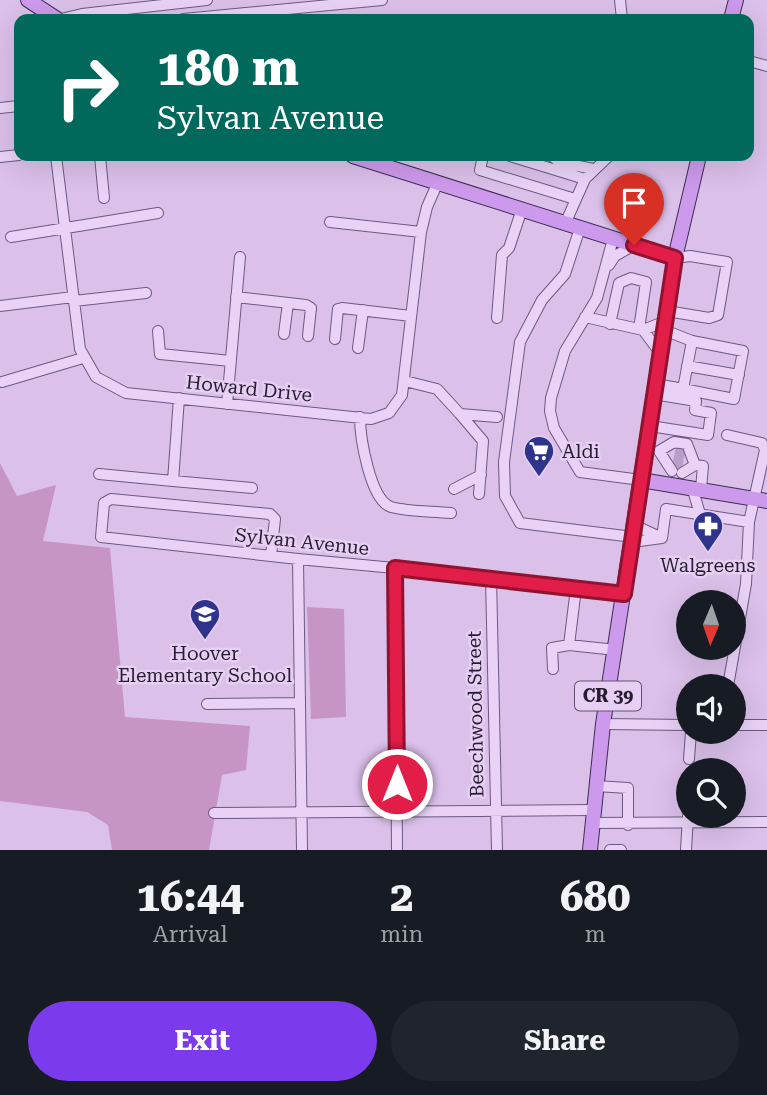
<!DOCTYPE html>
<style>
:root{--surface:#171b24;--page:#20242c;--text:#f1f3f6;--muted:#9ea1a6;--accent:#7c3aed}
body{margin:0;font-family:"Roboto Serif",serif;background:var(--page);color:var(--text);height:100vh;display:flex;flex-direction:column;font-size:26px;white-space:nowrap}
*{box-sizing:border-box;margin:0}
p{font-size:23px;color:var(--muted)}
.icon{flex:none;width:38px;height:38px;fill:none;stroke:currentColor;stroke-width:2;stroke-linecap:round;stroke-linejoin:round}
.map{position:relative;height:850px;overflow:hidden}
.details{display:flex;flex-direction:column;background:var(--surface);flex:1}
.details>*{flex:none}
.hud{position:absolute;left:14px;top:14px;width:740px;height:147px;border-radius:14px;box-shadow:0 7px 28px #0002;background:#00695c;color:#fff;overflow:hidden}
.needle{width:46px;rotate:182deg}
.controls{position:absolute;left:676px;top:590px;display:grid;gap:14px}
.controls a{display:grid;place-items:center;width:70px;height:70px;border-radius:50%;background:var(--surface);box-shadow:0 7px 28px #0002;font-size:35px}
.pin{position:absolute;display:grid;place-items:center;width:60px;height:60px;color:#fff;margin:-72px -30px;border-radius:50% 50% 50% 0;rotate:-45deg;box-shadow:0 0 7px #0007}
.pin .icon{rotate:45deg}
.me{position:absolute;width:77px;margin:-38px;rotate:0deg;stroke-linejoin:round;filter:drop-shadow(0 0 5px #0008)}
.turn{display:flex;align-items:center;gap:24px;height:147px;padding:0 28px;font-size:32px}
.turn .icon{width:91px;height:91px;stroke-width:2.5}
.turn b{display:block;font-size:49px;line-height:60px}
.eta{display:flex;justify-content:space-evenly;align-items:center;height:119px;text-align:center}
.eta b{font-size:42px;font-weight:700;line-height:49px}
.action{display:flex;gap:14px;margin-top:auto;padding:14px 28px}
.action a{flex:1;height:80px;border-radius:42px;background:var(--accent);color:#fff;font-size:28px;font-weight:700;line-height:80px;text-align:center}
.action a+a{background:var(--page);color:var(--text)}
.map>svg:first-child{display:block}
</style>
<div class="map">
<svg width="767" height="850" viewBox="0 0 767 850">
<rect width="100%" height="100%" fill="#dbc0ea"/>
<path fill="#c795c4" d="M0 463 17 496 56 485 43 541 110 548 125 717 250 726 246 770 222 775 209 850H112L108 825 87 812 0 801Z
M307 607 344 609 346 717 311 719Z"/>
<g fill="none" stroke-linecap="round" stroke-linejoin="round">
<path stroke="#b79fc5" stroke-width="10" stroke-dasharray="10 5" stroke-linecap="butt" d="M675 452 685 454
M673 462 684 464"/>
<g stroke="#6c5982" stroke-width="12">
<path id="minor" d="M620 0 622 19
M61 19 82 14 207 0
M183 19 382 0
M749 61 767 66
M0 108 19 106
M56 156 80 349 96 377 126 393 371 419 389 413 402 395 421 232 427 207 438 182
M100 156 104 198
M483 156 480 170 575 199
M510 156 585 179
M552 156 559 162 593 169
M0 157 19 155
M330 222 421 232
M565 224 585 179 609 156
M580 228 565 274 542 300 520 342 504 462 505 496 520 523 633 537
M11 237 158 213
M613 239 597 298 565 351 551 398 550 411 554 428 580 472 641 480
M609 265 615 256 634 245
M236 297 306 305 311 308 308 336
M74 301 146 293
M0 306 73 297
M667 311 709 318 718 315 727 262 690 256 675 258
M585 317 643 330 666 321
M497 318 502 255 509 248 522 209
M610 324 619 283 631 278 646 282
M639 329 646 282
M643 330 661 354
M664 330 692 341 743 351 734 399 683 389
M158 331 160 354 231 361
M284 334 288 303
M335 339 338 309 342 308 411 316
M358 348 363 310
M687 366 739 375
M405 381 437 389 460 414 497 417
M2 382 83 358
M656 384 683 389 692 341
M227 404 240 257
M460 414 483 441 479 494
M360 417C360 437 370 500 391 507 409 512 432 511 451 513
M650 426 708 435 711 413 695 410 696 401 654 394
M727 435 762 443 765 450 749 522 746 584 728 686
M659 451 674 442 687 444 695 465
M659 451 672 471
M682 473 695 465 703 466 701 489
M99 474 173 481 179 398
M173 481 252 488
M692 487 700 514
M454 489 481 475
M662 538 666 509 749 522
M632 542 662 538 634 525
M271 556 275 519 270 514 111 499 104 503 101 537 271 556 298 559 491 577 624 595
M298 559 302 850
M395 568 397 850
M491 577 497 850
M576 588 569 645 616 650
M553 669 552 648 569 645
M207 704 298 703
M603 724 688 725
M733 725H767
M689 759 691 732
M596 786 628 788V825
M214 813 593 810
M592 823 767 822
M610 850H621
M686 850 688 816"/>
</g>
<g stroke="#3b2e4f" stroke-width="16">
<path id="major" d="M28 0 57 19
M731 19 736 0
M353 156 675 258
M641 480 767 501
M590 850 603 724 675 258 699 156"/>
</g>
<use href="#minor" stroke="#e9d2f6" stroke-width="10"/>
<use href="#major" stroke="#cd99ec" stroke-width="14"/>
</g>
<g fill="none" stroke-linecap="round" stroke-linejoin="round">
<g stroke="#92132f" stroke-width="18">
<path id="route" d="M397 784 395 568 624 594 675 258 634 245"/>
</g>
<use href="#route" stroke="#e11d48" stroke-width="12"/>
</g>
<defs>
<g id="supermarket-pin" transform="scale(1.575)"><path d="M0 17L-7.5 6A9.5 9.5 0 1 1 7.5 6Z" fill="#2e348c" stroke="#e6cff2"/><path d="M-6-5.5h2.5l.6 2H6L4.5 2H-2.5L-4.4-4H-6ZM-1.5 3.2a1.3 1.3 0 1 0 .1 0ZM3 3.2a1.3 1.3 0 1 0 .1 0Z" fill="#fff"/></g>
<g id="pharmacy-pin" transform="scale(1.575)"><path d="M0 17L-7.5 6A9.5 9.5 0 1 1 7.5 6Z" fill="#2e348c" stroke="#e6cff2"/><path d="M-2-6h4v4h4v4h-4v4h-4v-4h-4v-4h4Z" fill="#fff"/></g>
<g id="school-pin" transform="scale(1.575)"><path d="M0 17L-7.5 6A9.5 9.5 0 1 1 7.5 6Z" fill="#2e348c" stroke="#e6cff2"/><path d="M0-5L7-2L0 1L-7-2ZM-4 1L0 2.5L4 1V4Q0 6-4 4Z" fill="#fff"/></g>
</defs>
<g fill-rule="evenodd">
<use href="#supermarket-pin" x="539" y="451"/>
<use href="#pharmacy-pin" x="708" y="526"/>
<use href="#school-pin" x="205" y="614"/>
</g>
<g text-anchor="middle" stroke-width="5" stroke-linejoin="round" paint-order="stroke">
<rect fill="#e6cff2" stroke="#60526c" stroke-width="2" x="575" y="681.5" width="66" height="29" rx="5"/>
<g font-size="18" font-weight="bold" fill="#261d32">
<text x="608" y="702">CR 39</text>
</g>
<g font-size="19" fill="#261d32" stroke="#e6cff2">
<text transform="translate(249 388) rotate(6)" y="7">Howard Drive</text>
<text transform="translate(302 541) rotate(6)" y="7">Sylvan Avenue</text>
<text transform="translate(475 714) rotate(-91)" y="7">Beechwood Street</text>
</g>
<g font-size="19" fill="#261d32" stroke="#e6cff2">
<text x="562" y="458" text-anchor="start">Aldi</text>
<text x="708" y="572">Walgreens</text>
<text x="205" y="660">Hoover<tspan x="205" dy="22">Elementary School</tspan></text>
</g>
</g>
</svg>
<div class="controls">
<a><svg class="needle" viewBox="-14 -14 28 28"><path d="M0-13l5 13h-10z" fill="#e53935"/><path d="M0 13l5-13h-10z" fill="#9ea1a6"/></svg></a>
<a><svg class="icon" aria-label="sound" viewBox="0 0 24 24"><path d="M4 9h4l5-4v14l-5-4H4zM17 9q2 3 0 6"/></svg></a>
<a><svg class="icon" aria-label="search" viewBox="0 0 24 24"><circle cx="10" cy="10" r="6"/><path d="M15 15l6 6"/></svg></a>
</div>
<div class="pin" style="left:634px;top:245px;background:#d93025"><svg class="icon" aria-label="arrive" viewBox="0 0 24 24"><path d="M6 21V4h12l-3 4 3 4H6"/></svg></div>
<svg class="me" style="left:397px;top:784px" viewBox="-20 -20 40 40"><circle r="17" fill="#e11d48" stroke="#fff" stroke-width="3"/><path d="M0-11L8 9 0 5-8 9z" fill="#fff"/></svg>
<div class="hud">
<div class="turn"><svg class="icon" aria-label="right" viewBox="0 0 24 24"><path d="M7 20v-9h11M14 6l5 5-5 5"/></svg><div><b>180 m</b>Sylvan Avenue</div></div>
</div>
</div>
<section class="details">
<div class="eta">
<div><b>16:44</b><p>Arrival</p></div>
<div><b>2</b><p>min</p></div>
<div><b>680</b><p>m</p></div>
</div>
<div class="action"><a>Exit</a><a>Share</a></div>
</section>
